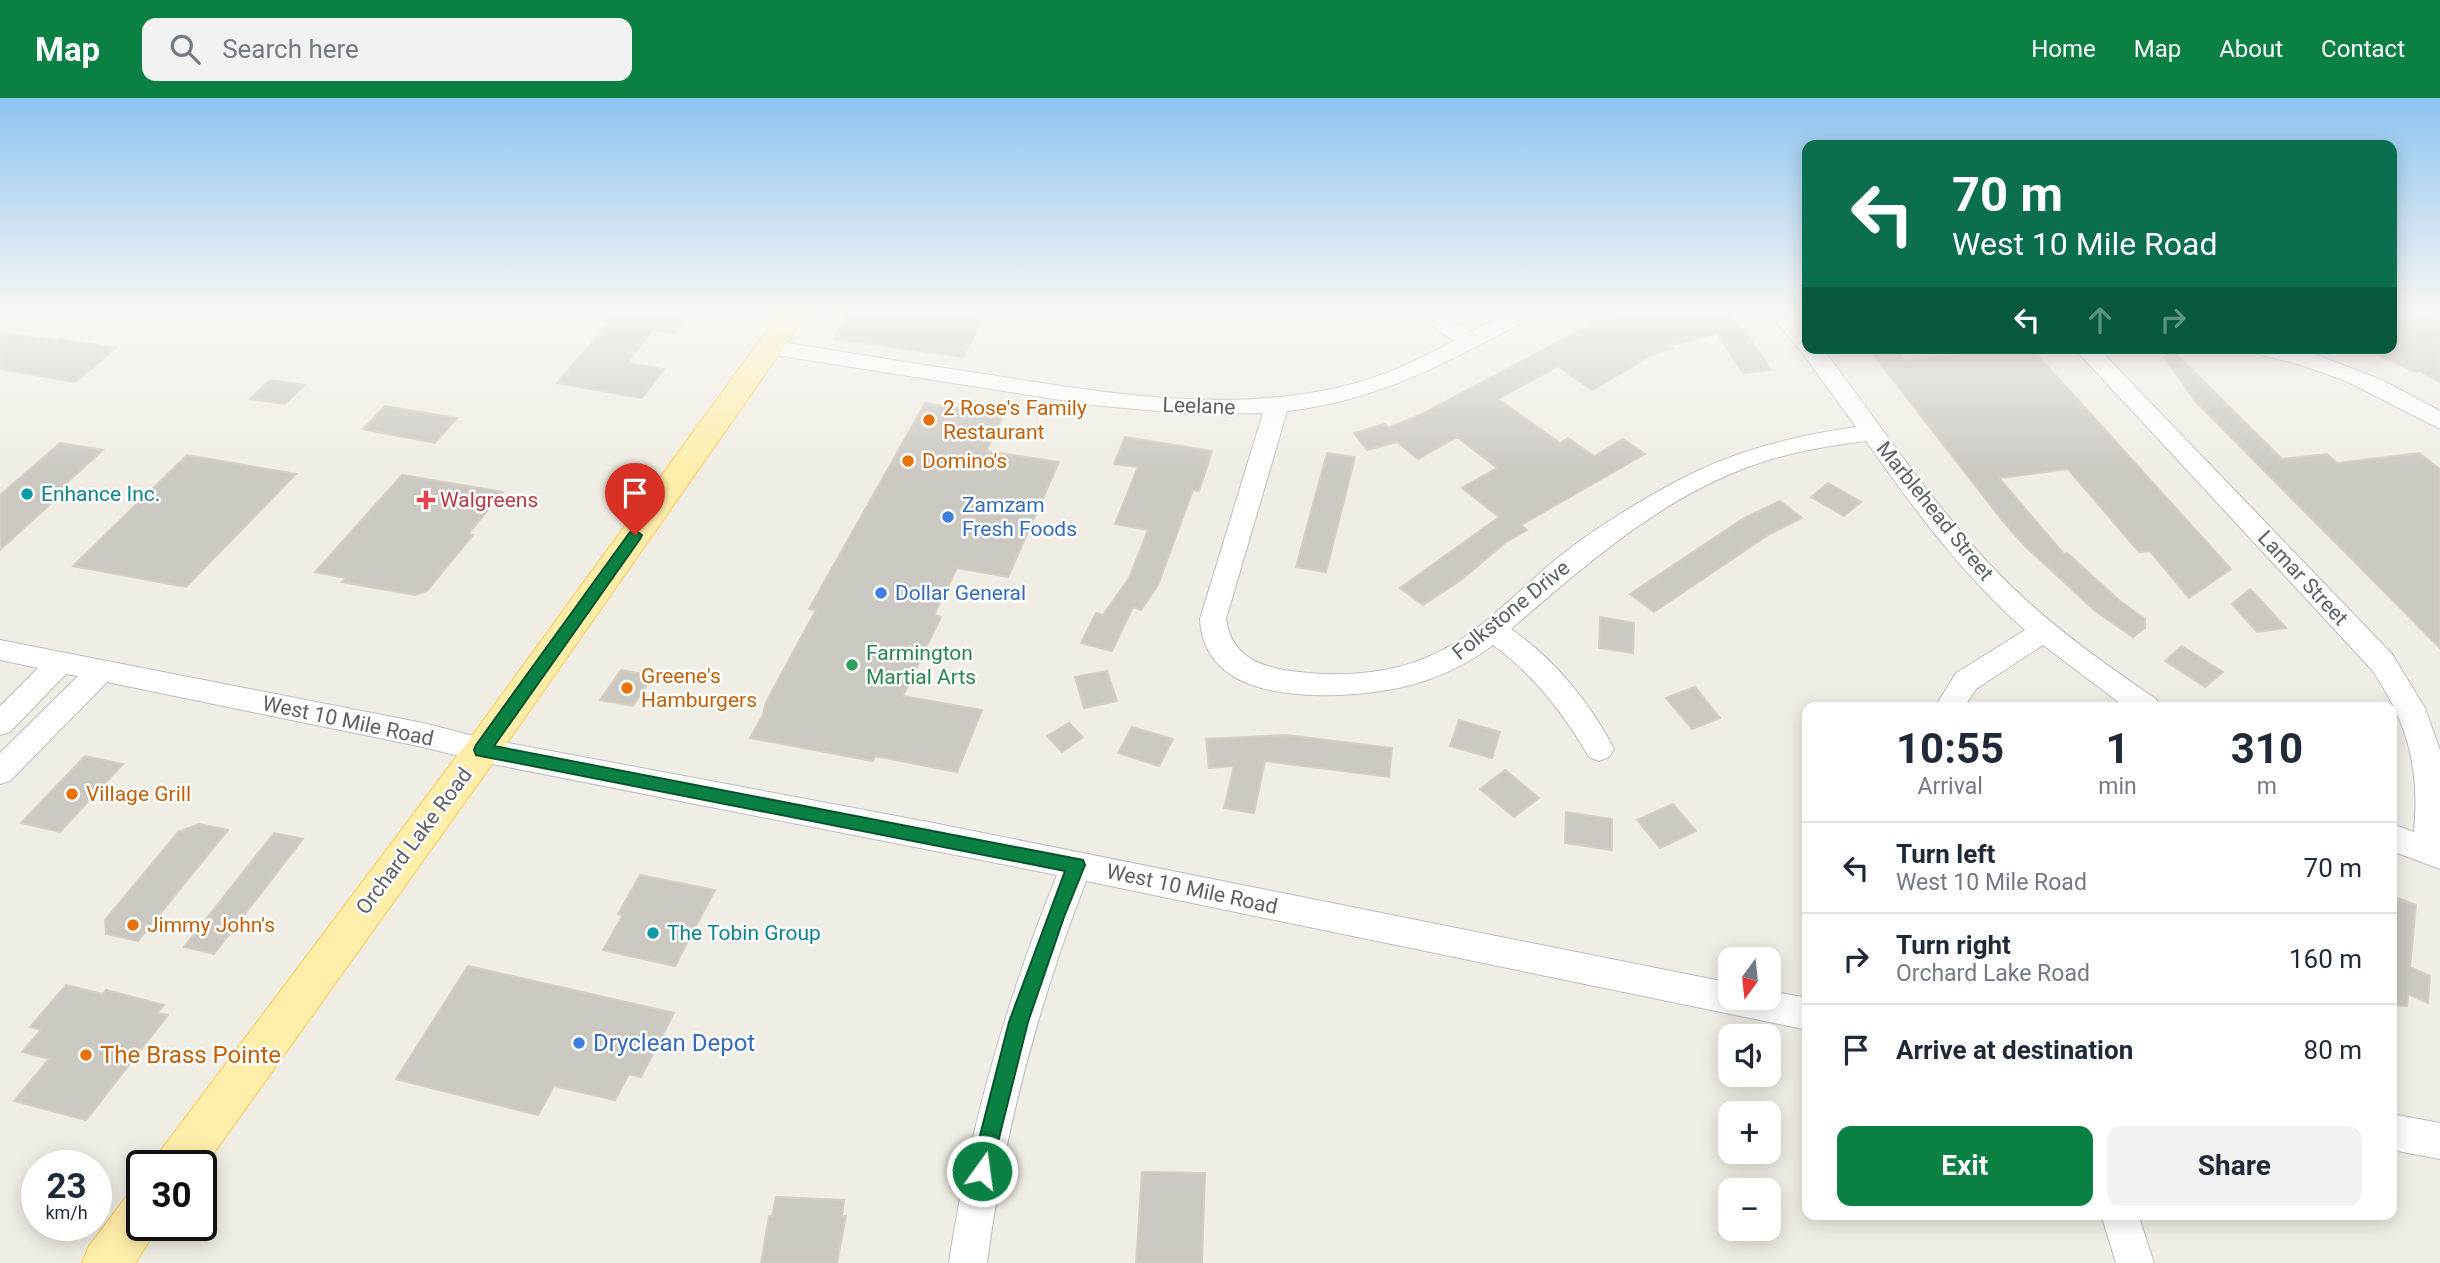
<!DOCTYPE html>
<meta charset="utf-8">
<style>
:root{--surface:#fff;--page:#f2f2f3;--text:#1f2937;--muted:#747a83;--line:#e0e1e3;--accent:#0b8043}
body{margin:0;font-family:Roboto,sans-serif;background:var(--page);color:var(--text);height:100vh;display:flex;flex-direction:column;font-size:26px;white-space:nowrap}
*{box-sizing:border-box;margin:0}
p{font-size:23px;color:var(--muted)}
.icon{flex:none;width:38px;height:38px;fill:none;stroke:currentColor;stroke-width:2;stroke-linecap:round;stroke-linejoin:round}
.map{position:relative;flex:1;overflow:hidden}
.sheet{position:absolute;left:1802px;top:604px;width:595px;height:518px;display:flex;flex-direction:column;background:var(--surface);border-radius:14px;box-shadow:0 4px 18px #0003}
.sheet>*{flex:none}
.banner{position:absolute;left:1802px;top:42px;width:595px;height:214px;border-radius:14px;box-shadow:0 4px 18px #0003;background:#0b6e4f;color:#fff;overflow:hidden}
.needle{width:46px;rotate:195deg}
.controls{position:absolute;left:1718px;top:849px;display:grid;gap:14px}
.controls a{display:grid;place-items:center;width:63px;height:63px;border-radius:14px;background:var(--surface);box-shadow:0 4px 18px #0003;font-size:35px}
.speed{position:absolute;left:21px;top:1052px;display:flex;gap:14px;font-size:35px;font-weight:700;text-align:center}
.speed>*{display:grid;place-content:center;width:91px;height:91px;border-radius:50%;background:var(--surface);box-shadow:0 4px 18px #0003;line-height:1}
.speed small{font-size:18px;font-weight:400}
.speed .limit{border:4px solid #111;border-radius:10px;background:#fff;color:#111}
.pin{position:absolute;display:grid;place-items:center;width:60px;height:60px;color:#fff;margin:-72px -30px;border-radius:50% 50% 50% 0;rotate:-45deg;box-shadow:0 0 7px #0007}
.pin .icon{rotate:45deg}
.me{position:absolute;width:77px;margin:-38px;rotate:14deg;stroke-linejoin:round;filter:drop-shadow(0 0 5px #0008)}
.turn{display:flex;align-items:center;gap:24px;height:147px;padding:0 35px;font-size:32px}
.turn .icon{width:91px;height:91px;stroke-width:2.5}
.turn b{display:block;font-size:49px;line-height:60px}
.lanes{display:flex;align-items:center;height:66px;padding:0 35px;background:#0003;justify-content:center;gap:35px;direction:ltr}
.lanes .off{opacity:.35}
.eta{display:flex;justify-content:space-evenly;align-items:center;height:119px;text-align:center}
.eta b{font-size:42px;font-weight:700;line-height:49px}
.primary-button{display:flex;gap:14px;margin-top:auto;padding:14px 35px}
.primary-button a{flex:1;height:80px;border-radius:14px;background:var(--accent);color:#fff;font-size:28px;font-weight:700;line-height:80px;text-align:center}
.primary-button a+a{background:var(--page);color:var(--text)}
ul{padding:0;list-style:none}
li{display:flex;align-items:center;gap:21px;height:91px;padding:0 35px;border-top:2px solid var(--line)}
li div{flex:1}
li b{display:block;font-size:26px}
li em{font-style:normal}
header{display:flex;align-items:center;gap:42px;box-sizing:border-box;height:98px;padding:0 35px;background:var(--accent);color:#fff}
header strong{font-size:33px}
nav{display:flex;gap:38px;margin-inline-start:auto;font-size:24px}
.search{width:490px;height:63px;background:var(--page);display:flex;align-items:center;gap:18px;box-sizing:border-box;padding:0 24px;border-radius:14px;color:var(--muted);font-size:26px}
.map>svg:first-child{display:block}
</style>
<header>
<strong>Map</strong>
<div class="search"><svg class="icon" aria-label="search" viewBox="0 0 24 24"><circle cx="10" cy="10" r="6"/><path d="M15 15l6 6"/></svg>Search here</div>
<nav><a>Home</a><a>Map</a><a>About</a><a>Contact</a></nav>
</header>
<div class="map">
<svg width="2440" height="1165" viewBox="0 0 2440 1165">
<rect width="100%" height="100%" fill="#f0ede4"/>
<path fill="#cbc7c1" stroke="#d5cec2" stroke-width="2" d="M602 212H673L692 215 676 235 653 232 627 265 664 271 642 300 557 285 609 225 601 224Z
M851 212H989L963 259 833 241Z
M1618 212H1724L1747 236 1771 272 1743 275 1717 235 1669 248 1672 250 1652 257 1592 292 1558 268 1498 301 1560 345 1568 340 1594 358 1623 341 1645 356 1521 427 1527 432 1506 444 1461 482 1423 507 1400 490 1499 419 1462 390 1497 370 1457 339 1418 361 1397 344 1367 352 1354 335 1385 326 1388 330 1424 315Z
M2392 212H2428L2440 216V284L2418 272 2416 274 2377 257 2383 250H2392Z
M0 234 58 243 60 241 116 250 75 284 0 271Z
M1868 250H1895L1905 262 2031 250 2231 471 2189 500 2150 453 2139 454 2068 371 1999 380 2064 456 2067 455 2120 503 2145 521V530L2133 539 2095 513 2024 447 2002 422Z
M2172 252 2282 361 2327 356 2337 365 2419 355 2440 371V550L2196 304 2164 259Z
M270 282 305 287 285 306 250 301Z
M925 305 1004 317 986 353 1059 364 1008 479 957 470 934 517 941 519 903 598 982 612 957 674 875 658 873 663 750 640 763 617 766 604 816 512 809 511Z
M385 308 457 320 435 345 363 331Z
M1125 339 1212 353 1199 393 1193 392 1158 487 1141 512 1133 509 1112 553 1081 545 1096 515 1103 517 1129 480 1148 432 1115 426 1138 369 1114 366Z
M60 345 103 352 50 400 56 401 0 452V397Z
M1327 355 1355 359 1326 474 1296 469Z
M187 357 296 376 186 489 73 468Z
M402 377 503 394 468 436 473 437 427 493 415 497 342 484 346 480 315 474Z
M1828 385 1861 404 1844 418 1811 399Z
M1780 403 1802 420 1768 437 1654 514 1630 496 1744 420Z
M2250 491 2258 499 2286 530 2257 534 2232 506Z
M1600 519 1634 525 1633 555 1599 550Z
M2182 548 2223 574 2205 589 2165 563Z
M621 572 653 578 633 608 600 602Z
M1107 573 1117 603 1084 610 1075 579Z
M1695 589 1720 620 1692 631 1666 600Z
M1459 622 1500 634 1492 660 1450 648Z
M1069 625 1083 639 1062 654 1047 638Z
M1132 629 1173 641 1159 668 1118 655Z
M1286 637 1392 650 1389 679 1265 663 1254 715 1224 710 1234 668 1209 670 1206 641Z
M85 658 123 666 60 734 21 725Z
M1505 672 1539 700 1514 719 1480 691Z
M1673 706 1696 733 1660 750 1637 722Z
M1566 714 1612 721V752L1565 745Z
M199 726 228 732 138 843 106 836 105 822 178 734Z
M274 735 303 741 214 856 184 849Z
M640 777 715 792 675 868 603 852 623 817 618 816Z
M2392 798 2416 807 2410 869 2430 878 2428 905 2408 896 2407 908 2392 907Z
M468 868 674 915 641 979 629 976 615 1002 554 988 538 1017 396 981Z
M66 887 103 896 106 892 164 907 157 915 168 917 86 1022 14 1003 49 961 22 954 41 932 30 929Z
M1142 1074 1205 1075 1202 1165H1136Z
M776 1099 844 1102 842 1118H846L837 1165H761L769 1118H772Z"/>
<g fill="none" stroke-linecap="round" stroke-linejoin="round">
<g stroke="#b9bcc1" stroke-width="2">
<path id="minor" d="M1408 212H1434L1471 234 1512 212H1540L1537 217C1452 261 1384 302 1287 313L1226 521C1231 554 1252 566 1284 572 1341 581 1403 577 1453 546 1491 524 1521 490 1555 462 1593 431 1636 405 1679 382 1735 352 1794 338 1856 329L1801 253 1766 212H1789L1808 234V250H1822C1879 324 1930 404 1995 472 2043 522 2099 562 2156 601L2160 609H2125L2043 547 1976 591 1964 609H1935L1956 575 2025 532C1962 477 1914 411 1866 343 1835 347 1802 352 1772 361 1670 391 1589 464 1511 531 1554 561 1590 604 1614 651L1609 659 1599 663 1589 659C1564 616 1533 576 1493 547 1473 562 1451 574 1427 582 1377 600 1262 609 1221 569 1207 556 1201 539 1200 521L1263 315 1191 316 1092 307 769 256 761 254 758 249 761 244 769 242C849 255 929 268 1010 280 1117 297 1229 314 1336 290 1378 281 1416 263 1454 243Z
M2074 250H2098L2392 556 2425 610 2440 652V771L2392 753V726L2414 734C2420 670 2408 625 2372 572Z
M2251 250H2293L2317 257 2384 283 2440 313V331L2346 283 2301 267 2254 255Z
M0 542 423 625 482 640 928 724 1731 885V900H1769V893L1808 900V932L1086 783C1038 907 1004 1033 987 1165H949C969 1031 1006 903 1057 777L482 664 423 649 107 584 10 683 0 686V655L78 578 66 576 10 634 0 637V608L38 570 0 562Z
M2392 1016 2440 1025V1061L2392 1052Z
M2101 1116H2138L2154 1165H2116Z"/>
</g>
<g stroke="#ffc74e" stroke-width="2">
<path id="major" d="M782 212H810L495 662 201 1073V1068H155L161 1052 469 642Z
M142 1092V1127H160L135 1165H82L89 1148 126 1099Z"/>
</g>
<use href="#minor" fill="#fff" fill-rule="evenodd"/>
<use href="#major" fill="#fea" fill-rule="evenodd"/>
</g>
<linearGradient id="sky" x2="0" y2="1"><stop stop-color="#8dc4f1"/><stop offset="0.57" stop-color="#f8f7f3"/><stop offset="1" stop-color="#f8f7f3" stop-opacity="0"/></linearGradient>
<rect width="2440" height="375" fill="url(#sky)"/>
<path fill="#0b8043" stroke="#07532c" stroke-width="2" d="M635 432 642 437 640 441 494 648 1083 762 1085 767 1064 819 1028 924 989 1080 982 1083 974 1080 971 1073 1009 924 1065 773 476 657 474 652 476 647 630 434Z"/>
<g fill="#e8710a" stroke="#fff" stroke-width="2.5">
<circle cx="929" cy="322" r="7"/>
<circle cx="908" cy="363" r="7"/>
<circle cx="627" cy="590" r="7"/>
<circle cx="72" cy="696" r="7"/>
<circle cx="133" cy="827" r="7"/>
<circle cx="86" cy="957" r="7"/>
</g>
<g fill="#0f9aa8" stroke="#fff" stroke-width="2.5">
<circle cx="27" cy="396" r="7"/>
<circle cx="653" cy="835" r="7"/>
</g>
<path fill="#e0444e" stroke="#fff" stroke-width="2.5" d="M422.5 391.5h7v7h7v7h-7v7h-7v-7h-7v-7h7z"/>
<g fill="#3f7fe0" stroke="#fff" stroke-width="2.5">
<circle cx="948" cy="419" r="7"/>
<circle cx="881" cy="495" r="7"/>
<circle cx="579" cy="945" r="7"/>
</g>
<circle fill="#2e9e5b" stroke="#fff" stroke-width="2.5" cx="852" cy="567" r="7"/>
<g text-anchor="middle" stroke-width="5" stroke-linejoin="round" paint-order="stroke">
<g font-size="21" fill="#5c6166" stroke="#fff">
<text transform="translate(1199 308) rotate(2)" y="7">Leelane</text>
<text transform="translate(1935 413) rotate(51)" y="7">Marblehead Street</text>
<text transform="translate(2303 480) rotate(47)" y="7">Lamar Street</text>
<text transform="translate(1511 512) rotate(-39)" y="7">Folkstone Drive</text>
<text transform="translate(348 623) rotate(12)" y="7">West 10 Mile Road</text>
<text transform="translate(414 743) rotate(-53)" y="7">Orchard Lake Road</text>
<text transform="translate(1192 791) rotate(12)" y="7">West 10 Mile Road</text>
</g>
<g font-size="21" fill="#c56008" stroke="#fff" text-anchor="start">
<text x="943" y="317">2 Rose's Family<tspan x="943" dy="24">Restaurant</tspan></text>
<text x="922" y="370">Domino's</text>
<text x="641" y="585">Greene's<tspan x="641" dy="24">Hamburgers</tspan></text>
<text x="86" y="703">Village Grill</text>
<text x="147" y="834">Jimmy John's</text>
</g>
<g font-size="21" fill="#0d838f" stroke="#fff" text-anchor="start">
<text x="41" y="403">Enhance Inc.</text>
<text x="667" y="842">The Tobin Group</text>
</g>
<g font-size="21" fill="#be3a42" stroke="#fff" text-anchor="start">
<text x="440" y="409">Walgreens</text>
</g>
<g font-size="21" fill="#366cbe" stroke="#fff" text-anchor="start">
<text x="962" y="414">Zamzam<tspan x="962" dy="24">Fresh Foods</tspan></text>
<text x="895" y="502">Dollar General</text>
</g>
<g font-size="21" fill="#27864d" stroke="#fff" text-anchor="start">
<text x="866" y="562">Farmington<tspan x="866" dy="24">Martial Arts</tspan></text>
</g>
<g font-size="24" fill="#366cbe" stroke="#fff" text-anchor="start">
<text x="593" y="953">Dryclean Depot</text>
</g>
<g font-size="24" fill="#c56008" stroke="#fff" text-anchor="start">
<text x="100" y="965">The Brass Pointe</text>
</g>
</g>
</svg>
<div class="controls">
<a><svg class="needle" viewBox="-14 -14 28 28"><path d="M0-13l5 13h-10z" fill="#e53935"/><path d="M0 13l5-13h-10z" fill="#747a83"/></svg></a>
<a><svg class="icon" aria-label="sound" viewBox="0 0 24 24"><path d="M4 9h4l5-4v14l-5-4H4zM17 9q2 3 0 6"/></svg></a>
<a>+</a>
<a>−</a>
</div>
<div class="speed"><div>23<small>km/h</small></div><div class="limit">30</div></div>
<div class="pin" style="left:635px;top:437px;background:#d93025"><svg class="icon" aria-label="arrive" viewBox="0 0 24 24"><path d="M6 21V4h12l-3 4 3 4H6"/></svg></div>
<svg class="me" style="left:982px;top:1073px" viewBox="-20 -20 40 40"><circle r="17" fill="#0b8043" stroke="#fff" stroke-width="3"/><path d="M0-11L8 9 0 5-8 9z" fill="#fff"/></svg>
<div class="banner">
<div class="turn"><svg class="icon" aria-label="left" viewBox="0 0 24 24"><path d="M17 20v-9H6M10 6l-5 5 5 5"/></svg><div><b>70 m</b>West 10 Mile Road</div></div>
<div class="lanes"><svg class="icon" aria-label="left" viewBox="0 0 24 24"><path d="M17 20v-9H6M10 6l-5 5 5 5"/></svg><svg class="icon off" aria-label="ahead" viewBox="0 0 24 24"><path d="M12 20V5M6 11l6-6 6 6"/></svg><svg class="icon off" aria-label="right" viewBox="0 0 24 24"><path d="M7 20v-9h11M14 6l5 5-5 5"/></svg></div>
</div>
<section class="sheet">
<div class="eta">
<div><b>10:55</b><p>Arrival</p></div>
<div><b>1</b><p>min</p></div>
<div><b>310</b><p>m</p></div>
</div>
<ul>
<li><svg class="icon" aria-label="left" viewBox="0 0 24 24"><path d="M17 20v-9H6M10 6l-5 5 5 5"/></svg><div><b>Turn left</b><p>West 10 Mile Road</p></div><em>70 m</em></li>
<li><svg class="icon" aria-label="right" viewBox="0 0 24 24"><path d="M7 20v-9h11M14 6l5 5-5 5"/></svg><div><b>Turn right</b><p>Orchard Lake Road</p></div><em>160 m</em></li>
<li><svg class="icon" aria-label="arrive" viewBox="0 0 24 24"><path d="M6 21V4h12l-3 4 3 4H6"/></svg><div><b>Arrive at destination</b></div><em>80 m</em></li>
</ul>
<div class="primary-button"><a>Exit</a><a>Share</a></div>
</section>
</div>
